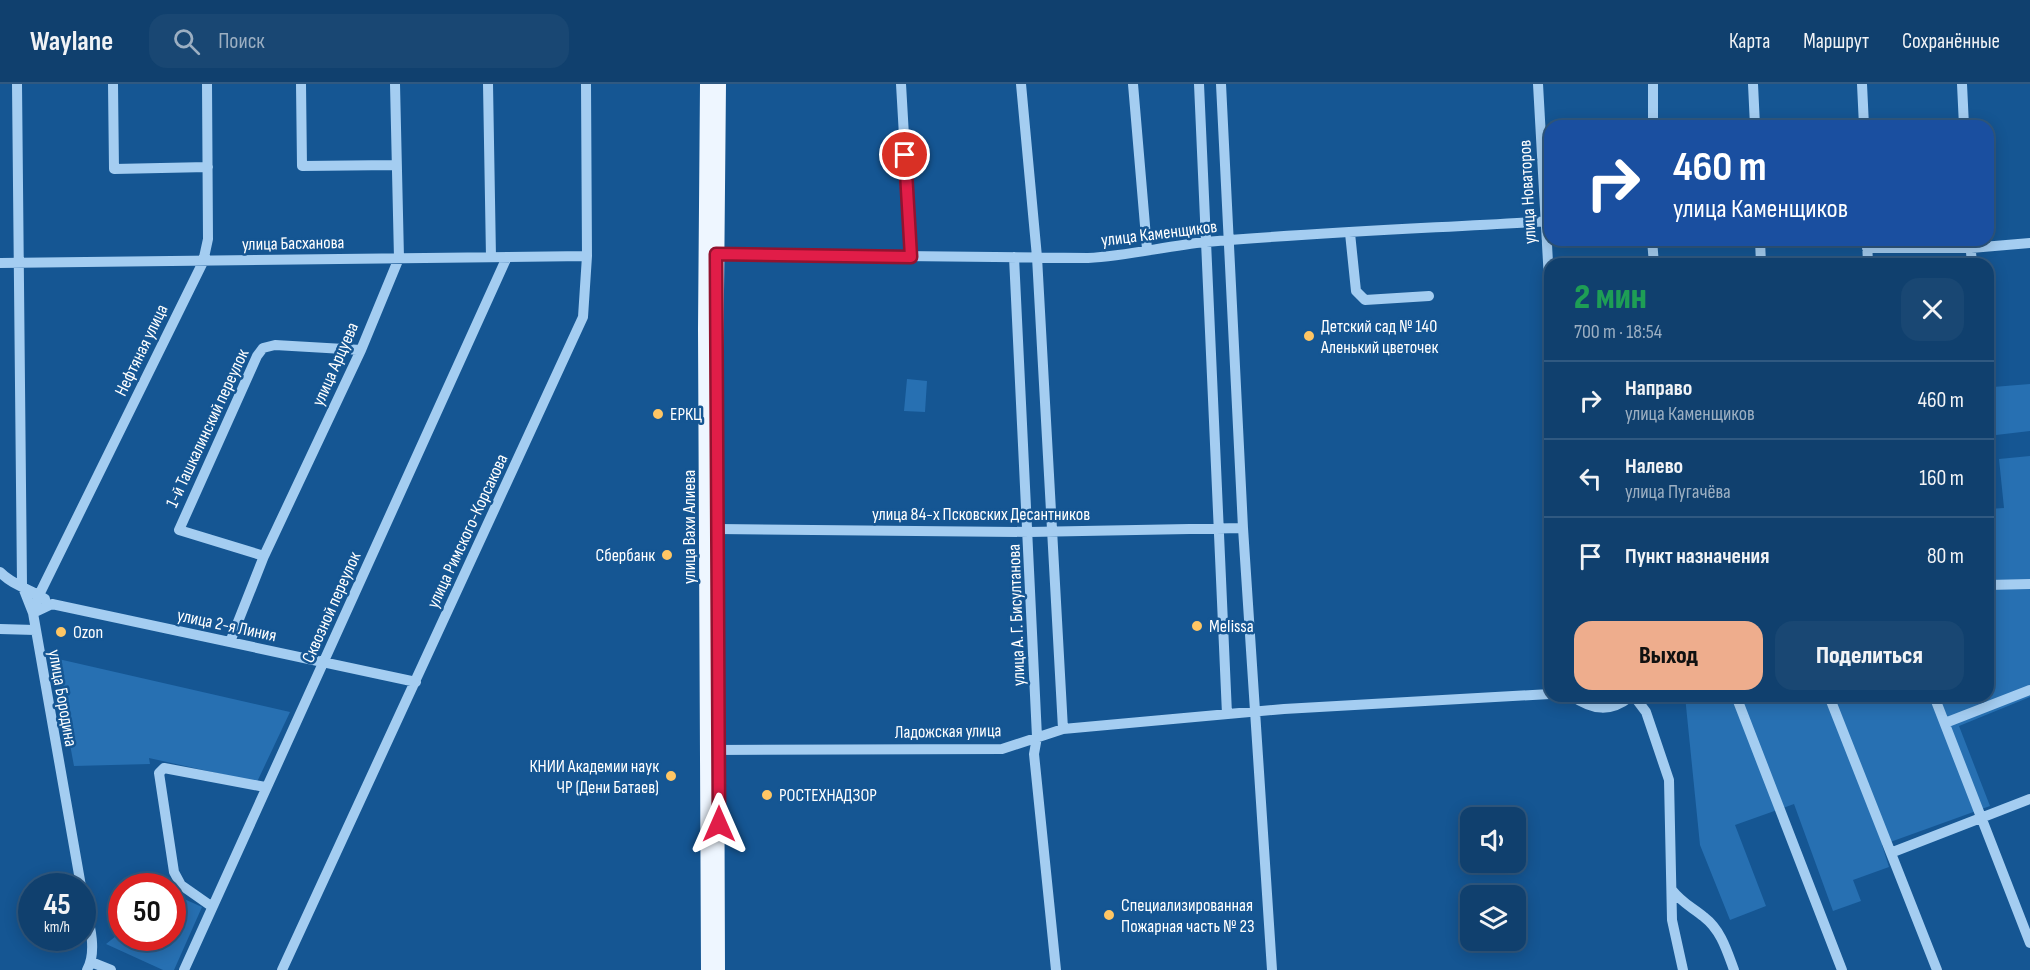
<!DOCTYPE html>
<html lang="ru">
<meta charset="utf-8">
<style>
:root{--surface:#10406e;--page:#194773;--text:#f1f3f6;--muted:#9cafc2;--line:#305981;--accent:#eead8d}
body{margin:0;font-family:"Sofia Sans Condensed",sans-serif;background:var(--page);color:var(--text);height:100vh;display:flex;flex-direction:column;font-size:22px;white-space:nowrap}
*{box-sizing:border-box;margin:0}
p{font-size:20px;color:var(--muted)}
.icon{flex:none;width:33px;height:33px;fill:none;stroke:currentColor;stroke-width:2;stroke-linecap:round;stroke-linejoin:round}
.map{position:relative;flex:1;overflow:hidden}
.drawer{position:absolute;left:1544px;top:174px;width:450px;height:444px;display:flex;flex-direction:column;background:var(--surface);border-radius:18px;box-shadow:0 3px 15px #0003,0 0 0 2px var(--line)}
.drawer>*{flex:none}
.banner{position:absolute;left:1544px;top:36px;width:450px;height:126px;border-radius:18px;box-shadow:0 3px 15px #0003,0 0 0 2px var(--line);background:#1a4fa0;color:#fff;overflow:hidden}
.tools{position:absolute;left:1460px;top:723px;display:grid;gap:12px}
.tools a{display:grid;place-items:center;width:66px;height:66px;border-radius:12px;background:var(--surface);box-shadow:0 3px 15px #0003,0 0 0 2px var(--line);font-size:30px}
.speed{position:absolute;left:18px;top:789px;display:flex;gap:12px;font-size:30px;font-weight:700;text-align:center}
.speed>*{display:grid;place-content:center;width:78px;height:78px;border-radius:50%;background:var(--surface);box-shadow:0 3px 15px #0003,0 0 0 2px var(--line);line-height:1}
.speed small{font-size:15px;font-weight:400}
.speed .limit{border:9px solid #d22;background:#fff;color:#111}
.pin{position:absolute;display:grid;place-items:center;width:51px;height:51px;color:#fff;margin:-26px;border:3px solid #fff;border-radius:50%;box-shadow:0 2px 6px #0007}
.me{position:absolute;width:66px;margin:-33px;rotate:0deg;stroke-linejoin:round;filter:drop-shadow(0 0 4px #0008)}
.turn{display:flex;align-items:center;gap:21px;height:126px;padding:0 30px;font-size:27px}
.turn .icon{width:78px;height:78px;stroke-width:2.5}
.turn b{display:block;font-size:42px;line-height:51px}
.round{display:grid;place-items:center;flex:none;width:63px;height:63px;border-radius:18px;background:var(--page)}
.headline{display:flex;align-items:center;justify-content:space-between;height:102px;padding:0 30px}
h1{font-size:36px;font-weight:800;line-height:45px;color:#1e9e55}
.button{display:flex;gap:12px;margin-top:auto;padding:12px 30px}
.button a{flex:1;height:69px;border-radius:18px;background:var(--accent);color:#111;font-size:24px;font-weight:800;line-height:69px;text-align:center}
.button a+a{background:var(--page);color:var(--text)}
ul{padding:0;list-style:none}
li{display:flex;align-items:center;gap:18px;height:78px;padding:0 30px;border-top:2px solid var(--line)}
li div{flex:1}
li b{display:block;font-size:22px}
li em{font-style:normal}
header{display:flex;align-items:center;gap:36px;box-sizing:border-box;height:84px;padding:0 30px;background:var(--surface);border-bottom:2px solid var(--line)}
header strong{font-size:28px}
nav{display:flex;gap:33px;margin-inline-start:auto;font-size:21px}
.search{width:420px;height:54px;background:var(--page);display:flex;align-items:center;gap:15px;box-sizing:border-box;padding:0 21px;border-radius:18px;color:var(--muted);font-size:22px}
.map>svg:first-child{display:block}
</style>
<header>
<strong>Waylane</strong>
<div class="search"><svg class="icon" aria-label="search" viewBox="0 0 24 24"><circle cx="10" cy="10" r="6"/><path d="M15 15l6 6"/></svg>Поиск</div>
<nav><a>Карта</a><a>Маршрут</a><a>Сохранённые</a></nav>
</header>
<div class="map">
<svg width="2030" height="886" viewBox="0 0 2030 886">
<rect width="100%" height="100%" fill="#155693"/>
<path fill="#2770b2" d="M907 295 927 297 925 328 904 327Z
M2030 300V347L1996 351 1993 303Z
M2030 372V613L1959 642 1990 722 1882 761 1889 783 1853 796 1861 817 1833 827 1794 720 1735 741 1766 822 1730 836 1700 761 1685 612H1988V425L2004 424 1999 375Z
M54 574 290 628 257 698 149 674 150 680 74 682Z
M173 810 202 823 174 886H163L106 860 121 848 122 854H172Z"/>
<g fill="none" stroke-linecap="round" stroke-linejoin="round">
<path stroke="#a4cdf1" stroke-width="10" d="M17 0 22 501 33 529 81 802
M113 0 114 85 208 83
M301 0 302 82 395 81
M488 0 491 173
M901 0 911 173
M1021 0 1037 173 1063 645
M1133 0 1147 165
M1199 0 1227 630
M1221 0 1243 444 1272 886
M1538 0 1550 214
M1653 0V42
M1753 0 1755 42
M1862 0 1864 42
M1962 0 1964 42
M1350 149 1356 207 1365 216 1429 212
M1652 156 1654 180
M1760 156 1761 180
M1867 156 1868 180
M1970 156 1972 180
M1867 164H1971L2030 159
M709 170 1088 174C1128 172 1166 162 1206 158 1320 148 1435 144 1550 137
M1014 173 1037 653 1034 670 1056 886
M0 179 587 172
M718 445 1029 448 1243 444
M264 472 179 446 257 272 263 264 275 261 361 266
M0 488C12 501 30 505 45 515
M1988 501 2030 500
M33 529 39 511 203 178 208 155 207 0
M33 529 52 520 416 598
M0 545 35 546
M230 558 264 472 361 266 399 174 395 0
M1572 612C1593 626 1610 629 1631 612
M1634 612 1646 628 1669 696 1672 836 1683 886
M1736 612 1842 886
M1829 612 1937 886
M1934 612 2030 859
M1945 639 2030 606
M711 666 1002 665 1063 645 1284 625 1550 610
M1893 768 2030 715
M1672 806C1682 819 1692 823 1704 833 1721 846 1727 867 1734 886
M82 808C87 831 99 865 87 886
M211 822 181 801 174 788 159 689 164 684 265 703
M91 878 111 886
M184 886 507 173
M282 886 583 233 587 172 586 0"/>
<path stroke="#eef6ff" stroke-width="14" d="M707 0 705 245 708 886
M718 886 716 311 719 0"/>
</g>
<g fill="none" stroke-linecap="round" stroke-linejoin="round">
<g stroke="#92132f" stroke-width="15">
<path id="route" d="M719 740 716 170 911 173 905 71"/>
</g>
<use href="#route" stroke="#e11d48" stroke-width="10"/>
</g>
<g fill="#ffc664" stroke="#155693" stroke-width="2">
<circle cx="1309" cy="252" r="6"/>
<circle cx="658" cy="330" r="6"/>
<circle cx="667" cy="471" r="6"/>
<circle cx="1197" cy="542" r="6"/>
<circle cx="61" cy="548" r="6"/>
<circle cx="671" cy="692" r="6"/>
<circle cx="767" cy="711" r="6"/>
<circle cx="1109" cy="831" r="6"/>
</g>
<g text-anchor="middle" stroke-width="5" stroke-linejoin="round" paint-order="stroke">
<g font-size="18" fill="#fff" stroke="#155693">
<text transform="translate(1527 108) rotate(-93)" y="6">улица Новаторов</text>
<text transform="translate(1159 149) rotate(-7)" y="6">улица Каменщиков</text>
<text transform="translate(293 159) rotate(-1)" y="6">улица Басханова</text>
<text transform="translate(141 266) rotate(-64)" y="6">Нефтяная улица</text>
<text transform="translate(335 280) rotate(-66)" y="6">улица Арцуева</text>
<text transform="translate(207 344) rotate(-65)" y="6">1-й Ташкалинский переулок</text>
<text x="981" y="436">улица 84-х Псковских Десантников</text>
<text transform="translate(689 443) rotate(-90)" y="6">улица Вахи Алиева</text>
<text transform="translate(467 447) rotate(-65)" y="6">улица Римского-Корсакова</text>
<text transform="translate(331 523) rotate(-66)" y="6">Сквозной переулок</text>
<text transform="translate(1016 531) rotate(-92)" y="6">улица А. Г. Бисултанова</text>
<text transform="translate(227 541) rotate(12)" y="6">улица 2-я Линия</text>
<text transform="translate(63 614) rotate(80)" y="6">улица Бородина</text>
<text transform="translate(948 647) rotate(-1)" y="6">Ладожская улица</text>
</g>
<g font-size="18" fill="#fff" stroke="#155693" text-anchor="start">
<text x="1321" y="248">Детский сад № 140<tspan x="1321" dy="21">Аленький цветочек</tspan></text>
<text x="670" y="336">ЕРКЦ</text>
<text x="655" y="477" text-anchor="end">Сбербанк</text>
<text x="1209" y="548">Melissa</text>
<text x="73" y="554">Ozon</text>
<text x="659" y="688" text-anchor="end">КНИИ Академии наук<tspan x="659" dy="21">ЧР (Дени Батаев)</tspan></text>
<text x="779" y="717">РОСТЕХНАДЗОР</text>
<text x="1121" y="827">Специализированная<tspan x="1121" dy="21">Пожарная часть № 23</tspan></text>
</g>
</g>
</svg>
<div class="tools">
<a><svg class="icon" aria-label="sound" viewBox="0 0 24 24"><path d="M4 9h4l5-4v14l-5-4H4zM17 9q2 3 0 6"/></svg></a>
<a><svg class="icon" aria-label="layers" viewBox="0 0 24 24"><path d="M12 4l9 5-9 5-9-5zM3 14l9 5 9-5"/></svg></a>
</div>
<div class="speed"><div>45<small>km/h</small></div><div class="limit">50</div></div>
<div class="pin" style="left:905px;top:71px;background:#d93025"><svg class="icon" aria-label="arrive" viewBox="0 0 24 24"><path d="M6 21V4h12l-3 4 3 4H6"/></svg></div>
<svg class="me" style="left:719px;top:740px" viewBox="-20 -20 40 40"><path d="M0-17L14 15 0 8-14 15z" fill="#e11d48" stroke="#fff" stroke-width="4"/></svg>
<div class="banner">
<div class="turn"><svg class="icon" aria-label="right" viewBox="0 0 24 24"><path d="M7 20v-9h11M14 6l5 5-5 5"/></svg><div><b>460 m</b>улица Каменщиков</div></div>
</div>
<section class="drawer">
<div class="headline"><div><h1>2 мин</h1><p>700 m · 18:54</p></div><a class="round"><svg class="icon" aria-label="close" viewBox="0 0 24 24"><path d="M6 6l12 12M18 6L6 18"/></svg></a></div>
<ul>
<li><svg class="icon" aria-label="right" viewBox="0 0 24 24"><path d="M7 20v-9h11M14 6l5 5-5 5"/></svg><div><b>Направо</b><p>улица Каменщиков</p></div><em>460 m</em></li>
<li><svg class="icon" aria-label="left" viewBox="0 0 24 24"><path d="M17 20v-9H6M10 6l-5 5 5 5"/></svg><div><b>Налево</b><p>улица Пугачёва</p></div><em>160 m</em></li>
<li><svg class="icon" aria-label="arrive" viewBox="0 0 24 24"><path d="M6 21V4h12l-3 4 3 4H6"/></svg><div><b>Пункт назначения</b></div><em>80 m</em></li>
</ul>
<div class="button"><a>Выход</a><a>Поделиться</a></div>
</section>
</div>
